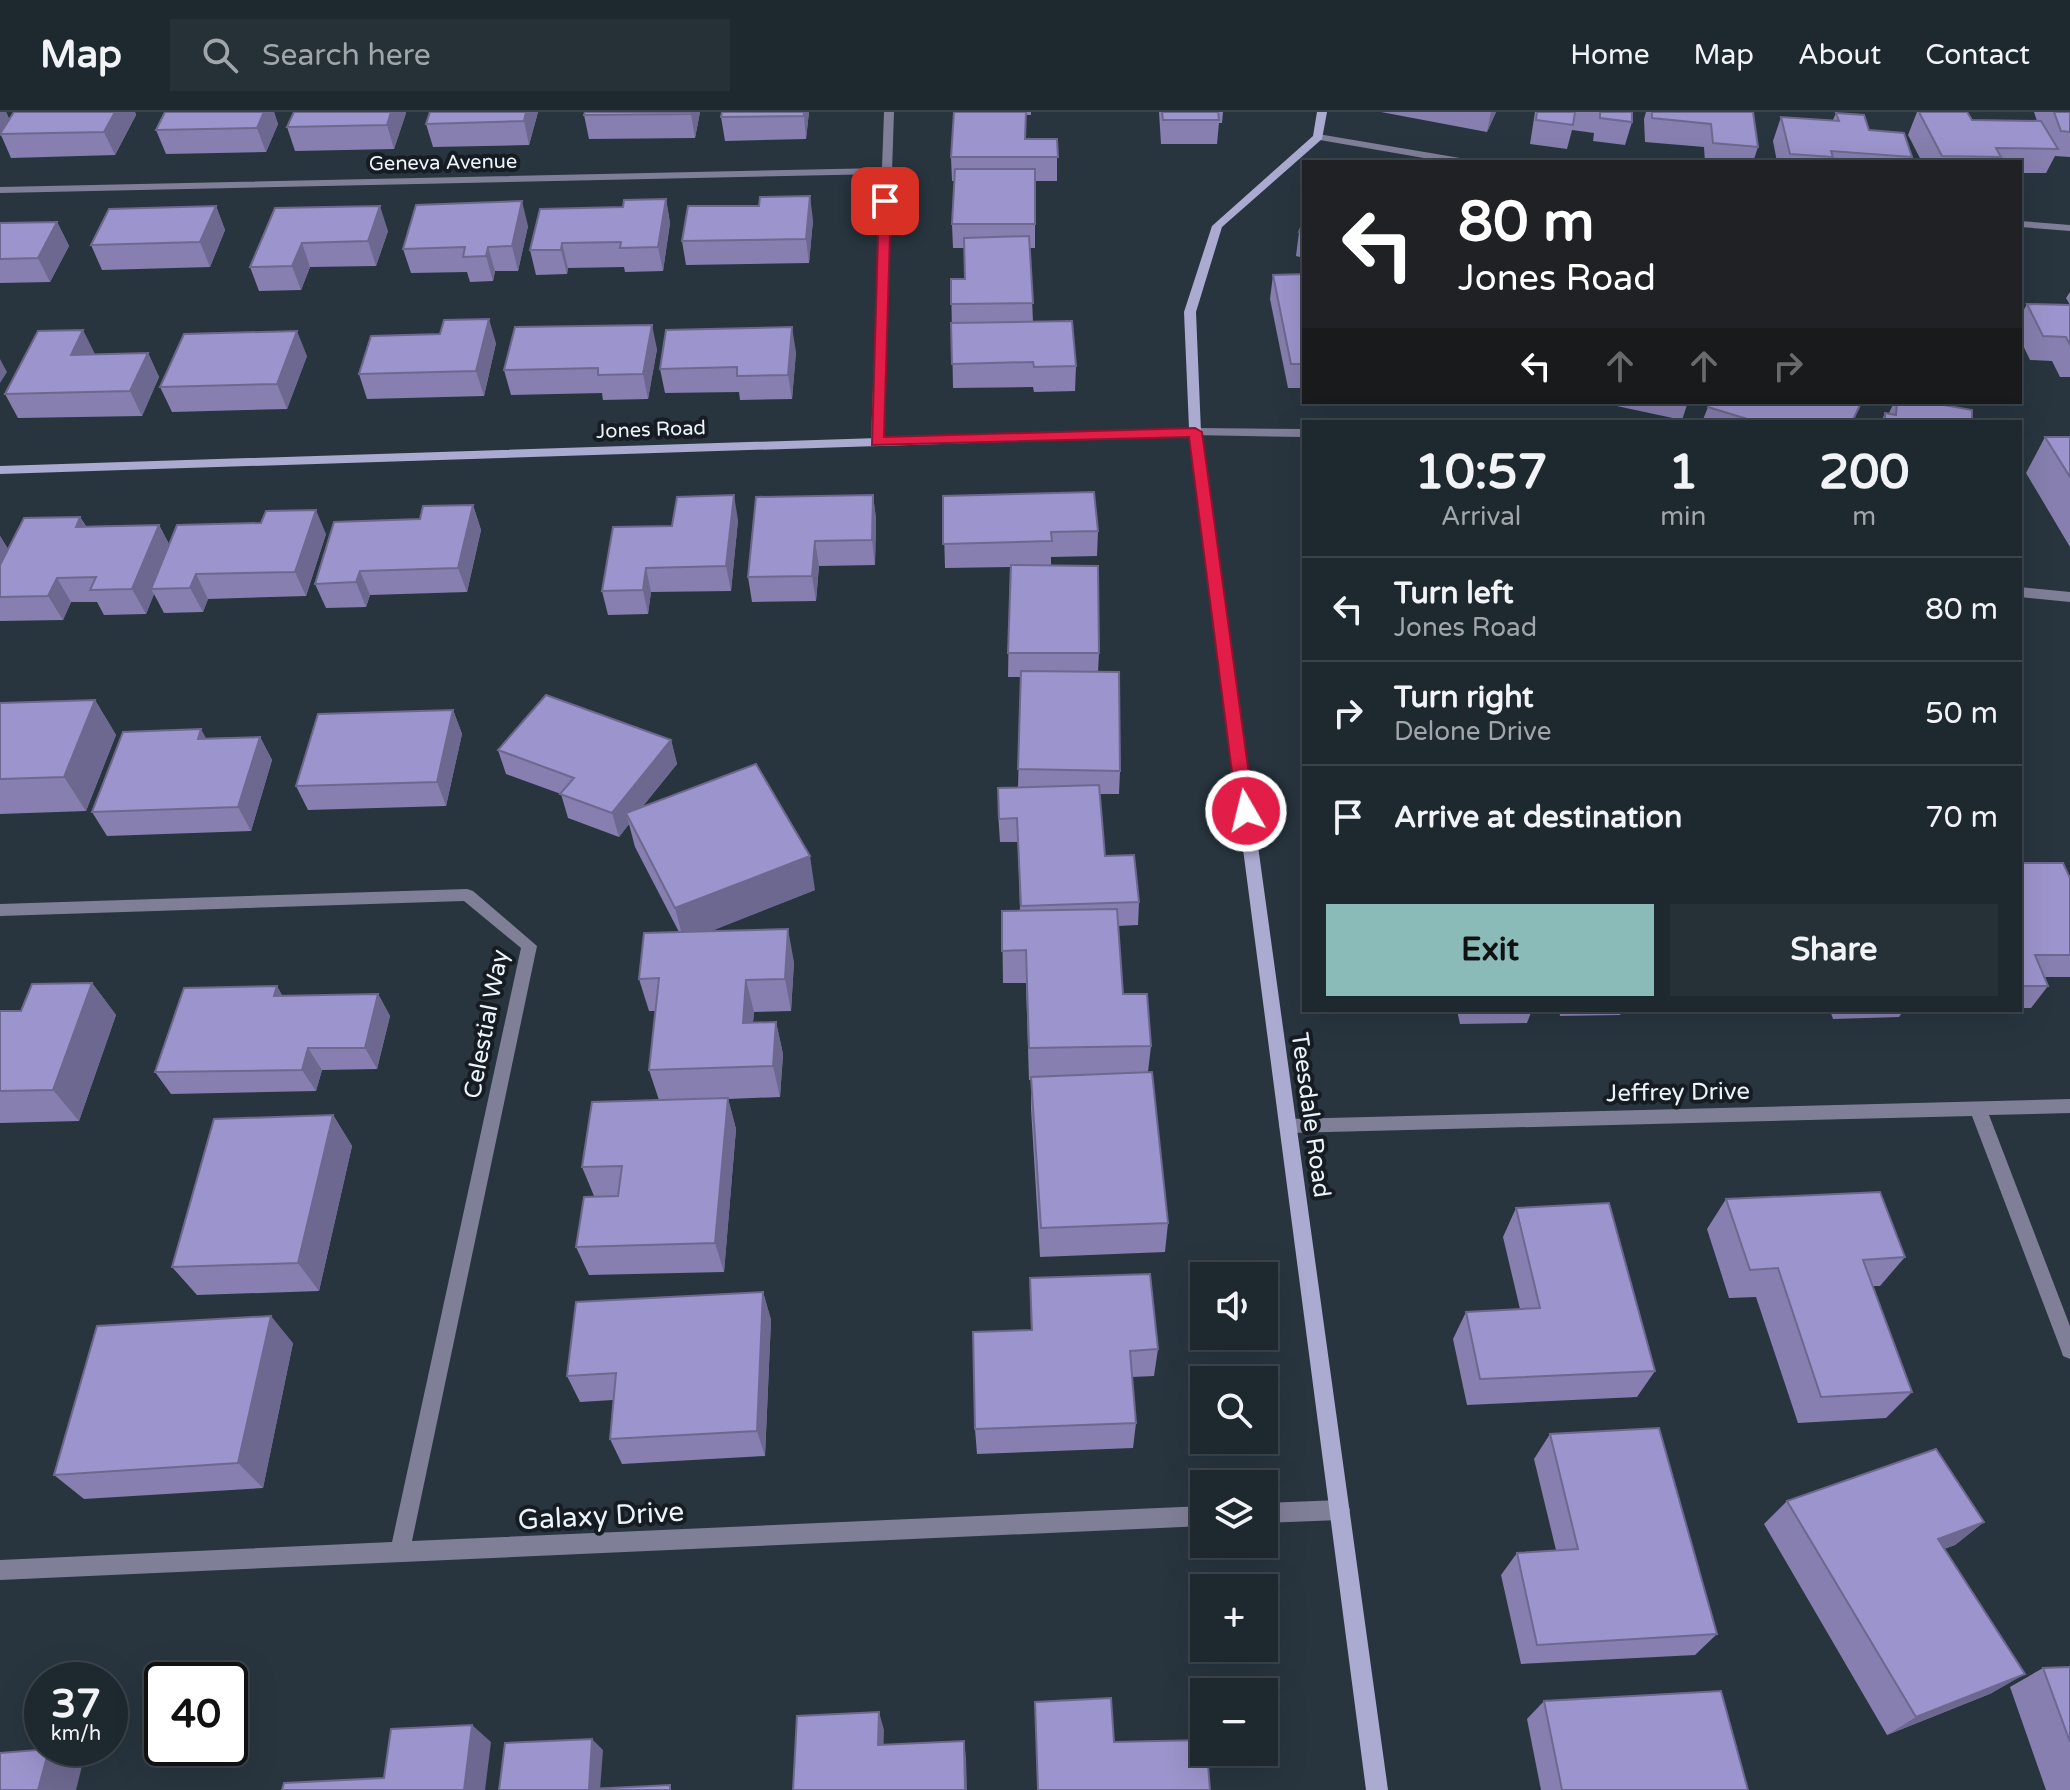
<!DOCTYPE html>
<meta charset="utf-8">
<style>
:root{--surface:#1e282f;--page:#263037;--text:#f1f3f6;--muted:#a1a6aa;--line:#3c444b;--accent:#8bbbb9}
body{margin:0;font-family:"Varela Round",sans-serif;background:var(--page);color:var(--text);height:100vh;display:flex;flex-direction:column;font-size:30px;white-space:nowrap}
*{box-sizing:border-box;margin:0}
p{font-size:26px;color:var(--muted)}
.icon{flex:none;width:44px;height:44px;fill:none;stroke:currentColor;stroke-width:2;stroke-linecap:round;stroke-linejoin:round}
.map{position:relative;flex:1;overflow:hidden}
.sheet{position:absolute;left:1302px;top:308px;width:720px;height:592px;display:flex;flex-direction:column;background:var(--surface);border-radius:0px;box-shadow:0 8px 32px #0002,0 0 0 2px var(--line)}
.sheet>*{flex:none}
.hud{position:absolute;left:1302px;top:48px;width:720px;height:244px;border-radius:0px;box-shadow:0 8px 32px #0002,0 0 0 2px var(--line);background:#202124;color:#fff;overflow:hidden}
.controls{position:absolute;left:1190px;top:1150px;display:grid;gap:16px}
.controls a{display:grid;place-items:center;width:88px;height:88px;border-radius:0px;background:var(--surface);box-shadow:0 8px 32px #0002,0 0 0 2px var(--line);font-size:40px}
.speed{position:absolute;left:24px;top:1550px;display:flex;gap:16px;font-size:40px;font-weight:700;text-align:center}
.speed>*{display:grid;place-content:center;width:104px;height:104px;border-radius:50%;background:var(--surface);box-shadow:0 8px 32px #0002,0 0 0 2px var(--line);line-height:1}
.speed small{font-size:20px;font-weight:400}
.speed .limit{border:4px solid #111;border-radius:12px;background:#fff;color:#111}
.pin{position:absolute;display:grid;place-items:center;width:68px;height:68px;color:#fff;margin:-34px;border-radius:16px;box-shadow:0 4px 12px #0006}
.me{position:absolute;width:88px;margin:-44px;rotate:352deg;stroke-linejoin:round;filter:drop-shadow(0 0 6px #0008)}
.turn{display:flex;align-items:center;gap:28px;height:168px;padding:0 24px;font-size:36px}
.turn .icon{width:104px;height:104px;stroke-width:2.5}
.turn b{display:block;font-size:56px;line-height:68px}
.lanes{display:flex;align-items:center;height:76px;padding:0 24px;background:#0003;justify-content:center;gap:40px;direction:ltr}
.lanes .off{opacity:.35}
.eta{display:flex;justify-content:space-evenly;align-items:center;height:136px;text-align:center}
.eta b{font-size:48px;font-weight:700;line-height:56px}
.cta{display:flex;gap:16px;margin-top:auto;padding:16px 24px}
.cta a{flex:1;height:92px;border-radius:0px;background:var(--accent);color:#111;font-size:32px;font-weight:700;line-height:92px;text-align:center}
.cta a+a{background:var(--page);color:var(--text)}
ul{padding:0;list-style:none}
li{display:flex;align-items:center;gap:24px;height:104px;padding:0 24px;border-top:2px solid var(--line)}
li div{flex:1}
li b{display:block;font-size:30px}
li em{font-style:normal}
header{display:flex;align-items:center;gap:48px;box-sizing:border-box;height:112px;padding:0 40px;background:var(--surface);border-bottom:2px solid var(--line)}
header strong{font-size:38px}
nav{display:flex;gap:44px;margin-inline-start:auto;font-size:28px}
.search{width:560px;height:72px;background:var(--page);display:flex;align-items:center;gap:20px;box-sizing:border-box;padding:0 28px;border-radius:0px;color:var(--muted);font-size:30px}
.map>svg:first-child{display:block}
</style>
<header>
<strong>Map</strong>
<div class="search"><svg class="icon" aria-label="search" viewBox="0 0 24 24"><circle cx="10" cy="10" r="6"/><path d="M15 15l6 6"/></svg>Search here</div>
<nav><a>Home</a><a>Map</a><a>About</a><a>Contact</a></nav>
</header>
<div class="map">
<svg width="2070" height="1678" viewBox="0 0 2070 1678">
<rect width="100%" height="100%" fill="#28353f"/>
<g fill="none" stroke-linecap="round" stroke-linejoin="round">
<path fill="#807f98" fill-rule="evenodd" d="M884 0H894L883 329 877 333 871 329 881 62 0 81V75L882 56Z
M1318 22 1466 47 1471 50H1447L1314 27V23Z
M2020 109 2070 113V119L2020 115Z
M1195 316 1304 317V325L1191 323 1189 320Z
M2020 475 2070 480V490L2020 485Z
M467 777 473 779 537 834 412 1429 1204 1394V1414L0 1468V1448L392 1430 521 836 464 789 0 804V792Z
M2070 987V1001L1989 1003 2070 1214V1247L2063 1244 2061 1238 1972 1004 1288 1021 1282 1019 1279 1014 1282 1009 1288 1007Z
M1340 1388 1347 1391 1350 1398 1347 1405 1340 1408 1264 1411V1391Z"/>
<path fill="#abaad1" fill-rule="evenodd" d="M1317 0H1327L1322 27 1222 115 1196 200 1201 320 1388 1678H1366L1189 324 0 362V354L1189 316 1184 200 1212 114 1313 24Z"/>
</g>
<path fill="#867faf" d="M0 0H6L9 7 14 0H135L136 3 115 43 11 46 1 23 0 24Z
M165 0H274L278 12 266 40 166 42 156 18Z
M430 0H538L529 33 433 35 426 12Z
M585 0H700L695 26 589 27 584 3Z
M809 0 806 27 725 29 721 5Z
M954 0H1031V3H1026V27H1057V69H1035V136H1030L1033 210 1076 254 1075 279 1034 280 1033 275 953 276 951 167H965L964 136H953L952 112 955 69H952L951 45Z
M1159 0H1223L1222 11H1219L1217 32H1161Z
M1381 0H1496L1487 20Z
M1535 0H1632V10L1625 33 1593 29 1594 21 1572 18 1567 37 1530 32Z
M1646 0H1753L1758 35 1753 50H1705L1704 35 1645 30 1644 7Z
M1917 0H1967L1972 8 2037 9 2034 0H2070V45L2055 44 2046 61H2020V50H1922L1908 23Z
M406 1 394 37 295 39 287 15Z
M1836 1 1869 18 1912 45 1910 50H1777L1773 29 1781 5 1833 8Z
M666 87 670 111 663 159 625 160 624 155 568 156 567 162 536 163 530 138 623 95Z
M216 94 225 118 210 155 102 158 91 133Z
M275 96 388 119 376 154 310 155 301 178 259 179 250 155Z
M813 108 809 151 686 153 682 129Z
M1304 108V146L1296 144 1299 120Z
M57 110 69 134 50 170 0 171V111Z
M528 114 518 159H495L493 169 470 170 467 160 411 161 403 137Z
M1304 162V276H1288L1270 187 1273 163Z
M2070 180V265H2060L2052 249 2030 248 2020 227V205L2027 192 2070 193 2066 186Z
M496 231 484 284 367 287 359 262Z
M657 237 648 287 603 288 602 281 511 283 504 258Z
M796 240 792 287 740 288 739 280 665 281 660 257Z
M148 241 159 265 142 304 18 306 5 282Z
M307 244 287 297 172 300 160 275Z
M1598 290H1688L1682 308Z
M1894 290H1927L1972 310H1881L1885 301H1889Z
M1708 295 1852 310H1702Z
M2045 325H2070V435L2026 361Z
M1304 357V406L1300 382Z
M873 383 876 407 875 453 819 454 816 489 752 490 748 465Z
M943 384 1098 419 1097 444 1051 445V453L1099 541 1098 560 1120 659 1119 682H1100L1105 744 1139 790 1138 813 1118 814 1123 882 1151 934 1148 960 1168 1111 1165 1140 1040 1145 1031 997V968H1029L1026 871H1003L1002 799H1020L1018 730H1000L998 700 1018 676 1021 565H1008L1010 455 945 456Z
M473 393 481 418 467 480 370 483 366 495 326 496 315 472 420 407Z
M80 405 86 414 159 413 169 432 326 422 306 484 208 487 203 500 164 501 154 482 146 502 104 503 97 490H71L63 508 0 509V424L8 437Z
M738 408 731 479 651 480 648 502 608 503 602 479 672 414Z
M95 588 116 623 86 699 0 702V591Z
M453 598 462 622 446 694 308 698 296 674Z
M260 625 272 648 251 719 107 724 92 700 206 626Z
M671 628 677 652 643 694 815 778 710 819 794 850 791 899 754 900 753 910H776L783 942 780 985 728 987 736 1017 724 1160 589 1163 576 1135 594 1084 582 1055 659 988 649 958 656 899H649L639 867 679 820 635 735 629 712 619 725 568 706 561 682 506 662 498 638Z
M2020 751 2070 766V865H2045L2048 874 2031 896H2020Z
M92 871 116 903 79 1009 0 1011V899H21Z
M277 874 282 884 378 882 390 904 377 957 322 958 316 979 171 982 155 960Z
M1457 898H1532L1527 911 1460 912Z
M1559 898H1623L1620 903 1560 904Z
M1830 898H1904L1899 905 1833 907Z
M333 1003 352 1034 319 1179 197 1183 172 1155Z
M1726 1087 1905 1145 1880 1174H1873L1912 1280 1886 1306 1798 1311 1756 1185 1729 1186 1707 1117Z
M1516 1096 1655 1259 1637 1285 1467 1293 1453 1227 1466 1200 1520 1197 1503 1125Z
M1030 1166 1158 1237 1154 1264 1132 1265 1136 1311 1133 1336 977 1342 975 1317 1031 1218Z
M763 1180 771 1208 765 1344 622 1352 610 1327 613 1288 580 1290 567 1264Z
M293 1231 263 1376 84 1387 54 1363Z
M1550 1322 1717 1522 1695 1543 1521 1552 1501 1463 1517 1441 1556 1438 1534 1347Z
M1787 1389 1984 1410 1955 1433 1944 1437 1992 1581 1887 1623 1764 1412Z
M2070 1555V1678H2046L2010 1575 2043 1556Z
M1544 1589 1748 1678H1541L1527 1607Z"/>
<path fill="#6d688f" d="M0 0H6L10 8 0 22Z
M115 0H135L136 3 115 43 104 20Z
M264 0H274L278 12 266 40 257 16Z
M391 0H406V1L394 37 387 13Z
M526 0H538L529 33 524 9Z
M691 0H700L695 26 691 2Z
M804 0H809L806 27 804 4Z
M1491 0H1496L1487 20Z
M810 84 813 108 809 151 806 127Z
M666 87 670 111 663 159 658 135Z
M522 89 528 114 518 159 512 134Z
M216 94 225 118 210 155 200 130Z
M380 94 388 119 376 154 368 129Z
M57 110 69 134 50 170 38 146Z
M302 131 310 155 301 178 292 154Z
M562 131 568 156 567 162 561 138Z
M488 135 495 159 493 169 486 144Z
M489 207 496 231 484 284 476 259Z
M652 213 657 237 648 287 643 262Z
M792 215 796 240 792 287 788 263Z
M83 218 95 242 71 243Z
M297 219 307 244 287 297 277 272Z
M148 241 159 265 142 304 130 279Z
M0 247 7 260 0 271Z
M734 383 738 408 731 479 726 454Z
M873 383 876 407 875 453 872 428Z
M473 393 481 418 467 480 458 456Z
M316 398 326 422 306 484 295 460Z
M80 405 94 429 76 415Z
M159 413 172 438 151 477 154 482 146 502 132 477Z
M0 424 8 437 0 453Z
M815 429 819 454 816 489 812 464Z
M646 456 651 480 648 502 643 478Z
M360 459 370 483 366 495 356 470Z
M196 462 208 487 203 500 190 476Z
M57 466 71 490 63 508 48 484Z
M95 588 116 623 86 699 64 665Z
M453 598 462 622 446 694 437 670Z
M201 617 214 641 198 627Z
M260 625 272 648 251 719 238 695Z
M671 628 677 652 630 710 626 701 629 712 619 725 612 701Z
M810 744 815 778 684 830 675 796Z
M788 817 794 850 791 899 785 867Z
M746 868 754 900 750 943 743 911Z
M92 871 116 903 79 1009 53 978Z
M277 874 290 897 274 884Z
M378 882 390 904 377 957 365 936Z
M776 910 783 942 780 985 773 954Z
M308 936 322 958 316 979 302 958Z
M728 986 736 1017 724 1160 715 1131Z
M333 1003 352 1034 319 1179 298 1151Z
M763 1180 771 1208 765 1344 757 1319Z
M271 1204 293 1231 263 1376 238 1351Z
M1984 1410 1955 1433 1910 1449 1938 1427Z
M2025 1562 1992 1581 1887 1623 1916 1605Z
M879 1600 884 1618 883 1650 878 1633Z
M472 1613 491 1630 485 1678H464Z
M592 1627 603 1638 600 1678 589 1677Z
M964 1629 966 1646 967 1678H965Z
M49 1637 82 1654 76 1678H38Z"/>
<path fill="#9c94cc" stroke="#6d688f" stroke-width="2" d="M14 0H115L104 20 0 22Z
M165 0H264L257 16 156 18Z
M294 0H391L387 13 287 15Z
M430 0H526L524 9 426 12Z
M585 0H691V2L584 3Z
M722 0H804V4L721 5Z
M954 0H1026L1025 27H1057L1058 45H951Z
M1162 0H1218L1219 8H1163Z
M1537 0H1575L1573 13 1536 8Z
M1600 0H1632V10L1600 6Z
M1652 0H1753L1758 35 1713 31 1711 12 1652 6Z
M1919 0H1967L1972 8 2041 9 2058 37 1996 36 2001 45 1942 44Z
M2054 0H2070V20L2061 19Z
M1836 1 1864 3 1869 18 1904 21 1912 45 1831 39 1833 45 1790 42 1781 5 1839 9Z
M955 57H1035V112H952Z
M810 84 806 127 682 129 688 94H759L760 85Z
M666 87 658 135 620 136 621 130 562 131 561 138H530L540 97 623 95 624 88Z
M522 89 512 134 488 135 486 144 463 145 465 135 403 137 416 93Z
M216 94 200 130 91 133 109 97Z
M380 94 368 129 302 131 292 154 250 155 275 96Z
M1304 108V121L1299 120Z
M57 110 38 146 0 147V111Z
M1029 124 1033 191 951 192V167H965L964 126Z
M1304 162V252H1291L1273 163Z
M2027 192 2070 193V233L2066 225 2043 224Z
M489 207 476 259 359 262 371 224 440 222 444 208Z
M1072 209 1076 254 1034 255 1033 250 952 252 951 211Z
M652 213 643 262 598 263V256L504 258 515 215Z
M792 215 788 263 737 264V255L660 257 666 218Z
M83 218 71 243 148 241 130 279 5 282 38 219Z
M297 219 277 272 160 275 184 222Z
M1710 290H1850L1860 293 1852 310H1757L1708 295Z
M1897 290H1927L1972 298V310H1885V301L1896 303Z
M2045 325H2070V365Z
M1094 380 1098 419 1051 420 1052 429 943 432V384Z
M734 383 726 454 646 456 643 478 602 479 613 415 672 414 677 385Z
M873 383 872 428 815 429 812 464 748 465 756 385Z
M473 393 458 456 360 459 356 470 315 472 334 410 420 407 423 394Z
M316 398 295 460 196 462 190 476 151 477 177 413 261 411 266 399Z
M80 405 76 415 159 413 132 477 90 478 96 465 57 466 48 484 0 485V453L24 406Z
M1011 453 1098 454 1099 541H1008Z
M1021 559 1119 560 1120 659 1018 657Z
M546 583 671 628 612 701 560 682 574 666 498 638Z
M95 588 64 665 0 667V591Z
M453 598 437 670 296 674 318 602Z
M201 617 198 627 260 625 238 695 92 700 123 620Z
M756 652 810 744 675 796 626 701Z
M1099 673 1105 744 1134 743 1139 790 1021 794 1017 706 999 707 998 676Z
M2020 751H2063L2070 766V843H2035L2048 874H2020Z
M1117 797 1123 882H1147L1151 934 1029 936 1026 838 1002 839V799Z
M788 817 785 867 746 868 743 911 776 910 773 954 649 958 659 866 639 867 644 821Z
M92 871 53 978 0 979V899H21L32 872Z
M277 874 274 884 378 882 365 936H308L302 958 155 960 184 876Z
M1152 960 1168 1111 1041 1116 1031 965Z
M728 986 715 1131 576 1135 584 1085 618 1084 622 1054 582 1055 592 990Z
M333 1003 298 1151 172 1155 214 1007Z
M1880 1080 1905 1145 1863 1148 1912 1280 1821 1285 1778 1156 1750 1158 1726 1087Z
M1609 1091 1655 1259 1480 1267 1466 1200 1540 1196 1516 1096Z
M1150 1162 1158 1237 1130 1239 1136 1311 975 1317 973 1220 1032 1218 1030 1166Z
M763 1180 757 1319 610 1327 616 1261 567 1264 576 1190Z
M271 1204 238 1351 54 1363 97 1214Z
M1659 1316 1717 1522 1537 1533 1517 1441 1578 1437 1550 1322Z
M1936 1337 1984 1410 1938 1427 2025 1562 1916 1605 1787 1389Z
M2070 1555V1630L2043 1556Z
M1721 1579 1748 1678H1562L1544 1589Z
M1111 1586 1114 1630 1204 1628V1640H1207L1210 1678H1038L1035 1590Z
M879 1600 878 1633 964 1629 965 1678H793L797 1604Z
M472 1613 464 1678H282L284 1671 384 1666 391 1617Z
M592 1627 589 1677 670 1673V1678H499L505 1631Z
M49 1637 38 1678H0V1641Z"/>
<path fill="#e11d48" stroke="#92132f" stroke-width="2" d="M885 85 891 89 884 325 1195 316 1202 320 1254 699 1252 704 1246 705 1237 699 1189 325 872 333 879 89Z"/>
<g text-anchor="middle" stroke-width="8" stroke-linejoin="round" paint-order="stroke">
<g font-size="20" fill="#ecf4fb" stroke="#161c21">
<text transform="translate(443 50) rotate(-1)" y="7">Geneva Avenue</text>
<text transform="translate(651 317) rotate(-2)" y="7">Jones Road</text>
</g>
<g font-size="24" fill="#ecf4fb" stroke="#161c21">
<text transform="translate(486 912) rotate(-79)" y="8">Celestial Way</text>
<text transform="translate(1678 980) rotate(-1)" y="8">Jeffrey Drive</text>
<text transform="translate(1311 1003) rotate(82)" y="8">Teesdale Road</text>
</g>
<g font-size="28" fill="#ecf4fb" stroke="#161c21">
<text transform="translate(601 1403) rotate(-3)" y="10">Galaxy Drive</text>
</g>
</g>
</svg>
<div class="controls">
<a><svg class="icon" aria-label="sound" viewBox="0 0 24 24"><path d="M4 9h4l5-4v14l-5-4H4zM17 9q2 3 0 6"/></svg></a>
<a><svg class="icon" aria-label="search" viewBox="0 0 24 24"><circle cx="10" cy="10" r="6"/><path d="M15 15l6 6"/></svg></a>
<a><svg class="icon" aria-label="layers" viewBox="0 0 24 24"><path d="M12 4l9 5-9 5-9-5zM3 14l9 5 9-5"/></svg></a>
<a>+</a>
<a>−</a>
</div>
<div class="speed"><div>37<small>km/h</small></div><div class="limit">40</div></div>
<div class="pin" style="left:885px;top:89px;background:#d93025"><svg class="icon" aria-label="arrive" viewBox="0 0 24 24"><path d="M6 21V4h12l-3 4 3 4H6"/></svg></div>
<svg class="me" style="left:1246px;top:699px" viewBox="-20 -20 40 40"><circle r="17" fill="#e11d48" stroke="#fff" stroke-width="3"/><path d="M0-11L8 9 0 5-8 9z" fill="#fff"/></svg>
<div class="hud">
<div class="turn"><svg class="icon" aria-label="left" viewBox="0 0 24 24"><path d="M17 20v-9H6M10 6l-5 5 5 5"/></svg><div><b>80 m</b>Jones Road</div></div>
<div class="lanes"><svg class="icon" aria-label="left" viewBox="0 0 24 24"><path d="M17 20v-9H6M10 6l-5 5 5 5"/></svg><svg class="icon off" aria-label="ahead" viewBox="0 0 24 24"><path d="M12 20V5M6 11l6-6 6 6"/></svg><svg class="icon off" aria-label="ahead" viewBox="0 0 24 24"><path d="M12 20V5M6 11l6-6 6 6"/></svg><svg class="icon off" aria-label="right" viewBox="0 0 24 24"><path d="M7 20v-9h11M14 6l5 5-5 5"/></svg></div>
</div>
<section class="sheet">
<div class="eta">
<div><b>10:57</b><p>Arrival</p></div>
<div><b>1</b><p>min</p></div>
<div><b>200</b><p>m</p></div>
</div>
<ul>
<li><svg class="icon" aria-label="left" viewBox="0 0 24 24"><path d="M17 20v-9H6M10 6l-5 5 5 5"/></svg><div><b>Turn left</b><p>Jones Road</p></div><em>80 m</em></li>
<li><svg class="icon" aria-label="right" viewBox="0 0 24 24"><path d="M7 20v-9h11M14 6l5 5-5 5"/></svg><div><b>Turn right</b><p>Delone Drive</p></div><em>50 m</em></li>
<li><svg class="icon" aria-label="arrive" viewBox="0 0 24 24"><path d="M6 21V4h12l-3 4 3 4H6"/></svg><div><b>Arrive at destination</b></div><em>70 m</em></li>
</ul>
<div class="cta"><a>Exit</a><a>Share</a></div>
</section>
</div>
